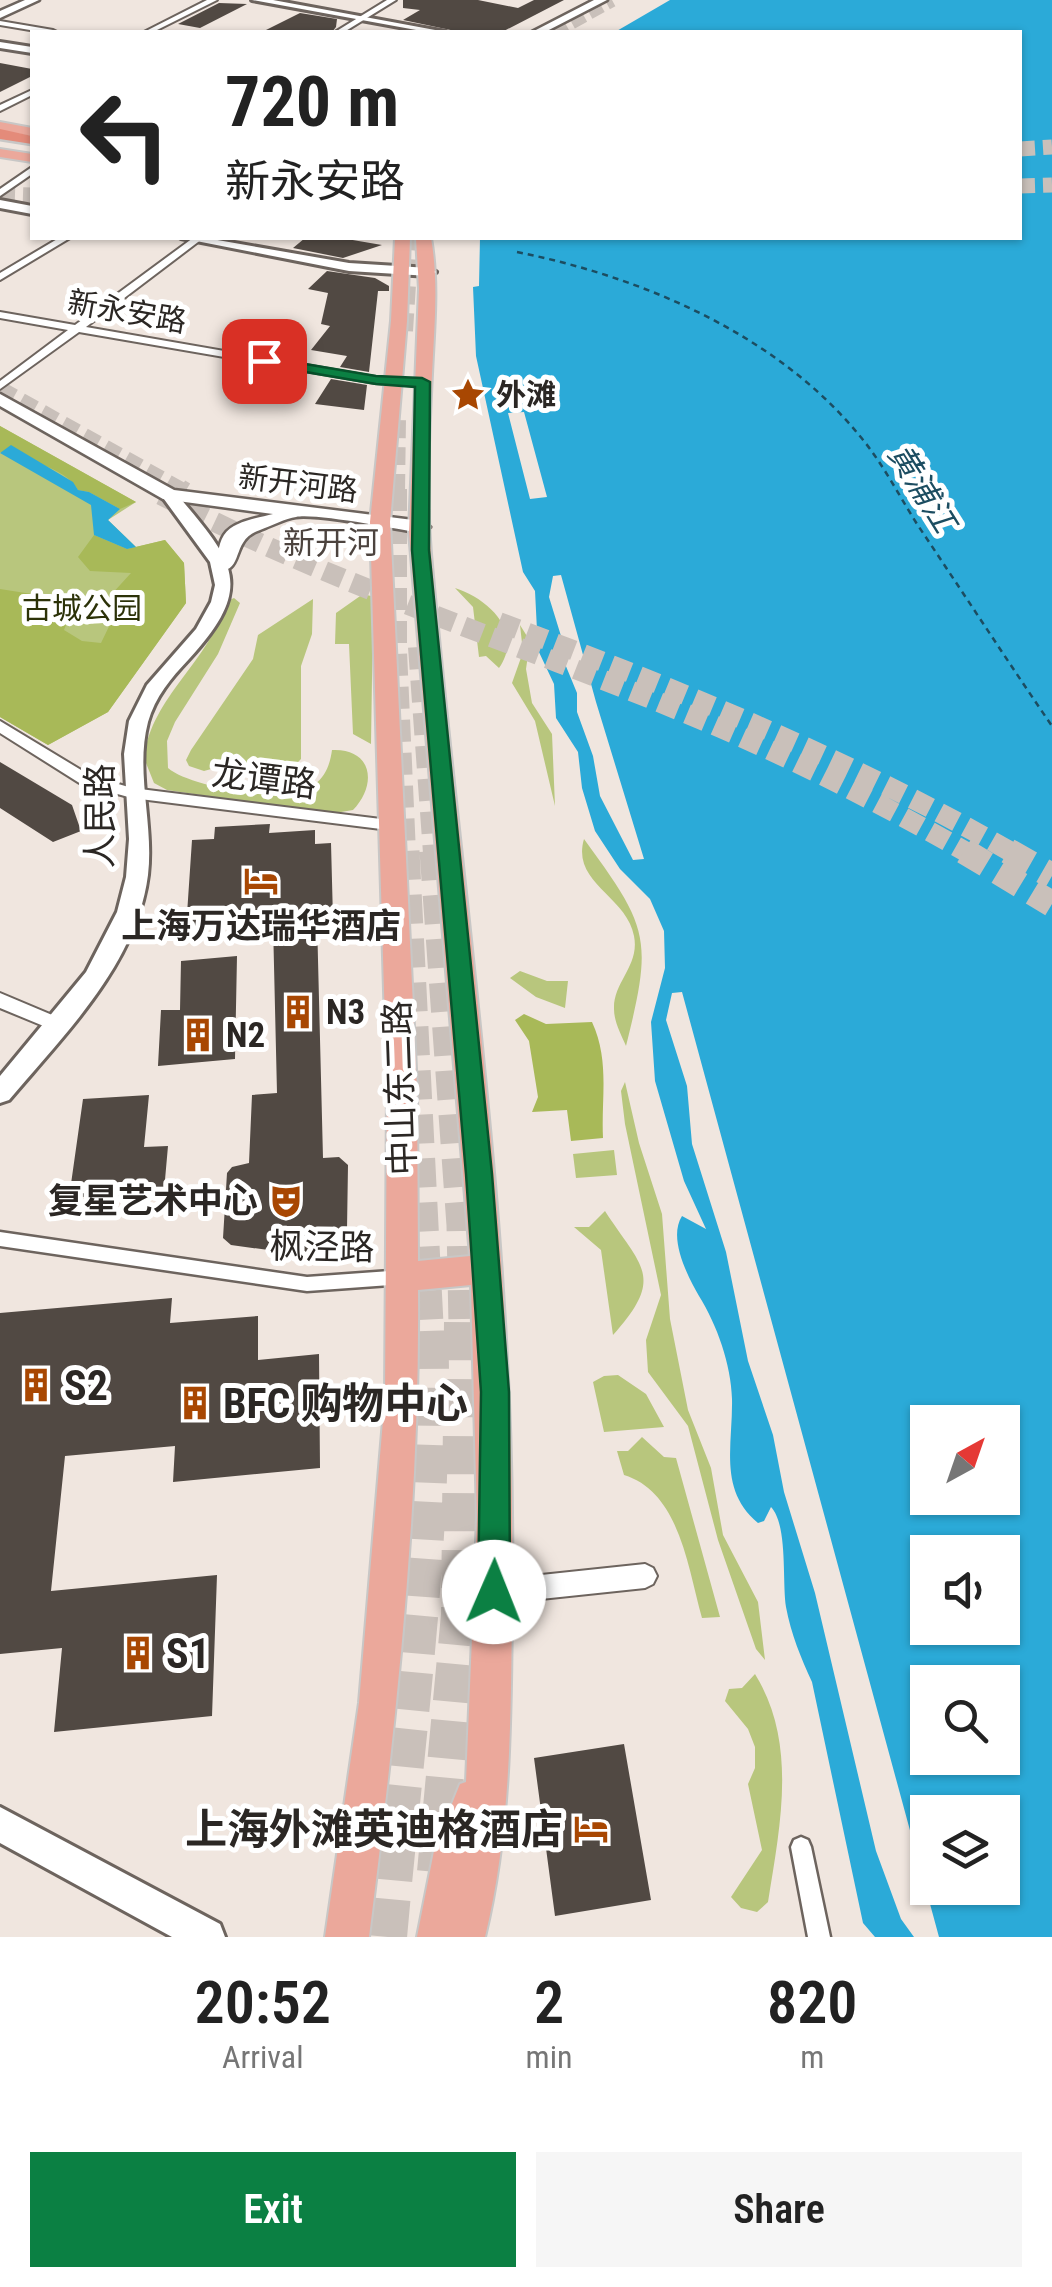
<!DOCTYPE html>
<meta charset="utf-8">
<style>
:root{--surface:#fff;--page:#f6f6f6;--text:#222;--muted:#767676;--accent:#0b8043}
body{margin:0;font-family:"Roboto Condensed","Noto Sans SC",sans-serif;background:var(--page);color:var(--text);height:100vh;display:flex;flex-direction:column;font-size:38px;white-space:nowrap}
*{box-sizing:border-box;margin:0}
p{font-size:32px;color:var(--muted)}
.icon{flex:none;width:55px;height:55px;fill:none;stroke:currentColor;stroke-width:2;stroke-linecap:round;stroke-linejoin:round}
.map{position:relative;height:1937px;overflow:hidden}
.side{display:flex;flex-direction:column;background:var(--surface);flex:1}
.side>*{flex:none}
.banner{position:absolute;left:30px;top:30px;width:992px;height:210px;border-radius:0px;box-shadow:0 2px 8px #0004;background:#fff;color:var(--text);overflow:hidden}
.needle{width:65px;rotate:40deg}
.buttons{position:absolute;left:910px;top:1405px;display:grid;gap:20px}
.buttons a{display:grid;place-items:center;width:110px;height:110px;border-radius:0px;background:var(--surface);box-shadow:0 2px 8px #0004;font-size:50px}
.pin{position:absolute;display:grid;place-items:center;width:85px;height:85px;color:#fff;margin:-42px;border-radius:20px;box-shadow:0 5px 15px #0006}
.me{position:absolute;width:110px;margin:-55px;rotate:1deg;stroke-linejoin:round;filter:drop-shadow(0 0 8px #0008)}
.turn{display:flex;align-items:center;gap:35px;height:210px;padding:0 30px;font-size:45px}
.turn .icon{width:130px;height:130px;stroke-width:2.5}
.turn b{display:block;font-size:70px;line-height:85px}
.eta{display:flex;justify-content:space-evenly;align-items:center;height:170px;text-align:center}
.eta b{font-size:60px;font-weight:600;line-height:70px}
.cta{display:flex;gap:20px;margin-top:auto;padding:20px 30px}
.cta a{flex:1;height:115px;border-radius:0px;background:var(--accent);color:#fff;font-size:40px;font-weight:600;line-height:115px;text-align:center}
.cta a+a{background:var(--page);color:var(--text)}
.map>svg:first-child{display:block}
</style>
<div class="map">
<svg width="1052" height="1937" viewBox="0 0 1052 1937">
<rect width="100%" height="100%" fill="#f0e6df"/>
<path fill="#b8c67d" d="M0 426 136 502 108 520 136 547 165 540 184 563 186 603 108 712 48 745 0 717Z
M455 588C489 599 524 632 499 668L486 656 479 657 473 607Z
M363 594 371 596 373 611 371 744 353 734 349 644H335L336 613Z
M234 598 240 603 218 654 175 722 167 741 168 768C191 788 288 803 314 785 326 776 330 764 332 750 372 748 378 784 353 810L329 814 167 790 154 783 144 758C151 696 212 660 225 602Z
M313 599 312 634 301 666V759L292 768 277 771 222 766 204 771 189 766 186 760 191 750 253 659 258 635Z
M520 625 530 641 526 669 532 703 552 734 555 806 535 721 512 683 523 652Z
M584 839C649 928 653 938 626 1046 621 1034 614 1022 614 1009 613 982 640 966 634 936 627 896 571 883 584 839Z
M520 971 547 981H568L565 1008 536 997 510 978Z
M625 1082 639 1143 662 1214 670 1319 688 1410 711 1468 723 1535 758 1602 765 1660 756 1649 718 1540 688 1426 648 1372 646 1340 661 1295 625 1124 621 1091Z
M614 1150 617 1175 576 1178 573 1154Z
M605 1211C641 1267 666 1276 613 1335L601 1250 574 1227H589Z
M618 1375 646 1394 664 1427 604 1432 593 1382 604 1376Z
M642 1437 664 1457 676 1458 720 1617 702 1618C688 1569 680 1492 624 1475L617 1451H628Z
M755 1674C798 1743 780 1826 768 1902L757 1912 741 1908 731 1897 762 1850 748 1784 755 1768V1747L748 1729 725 1701 729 1689 742 1688Z"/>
<path fill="#a8b958" d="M0 426 136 502 120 509 89 492 78 490C65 467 24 459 0 452Z
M94 535 127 549 165 540 184 563 186 603 108 712 48 745 0 717V589L70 600 72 621 67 622 64 630 82 641 101 643 118 608 117 597 110 596 131 573 90 571 78 557Z
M524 1014 546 1024 592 1022C610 1061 601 1098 603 1138L571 1141 567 1110 532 1112 538 1097 529 1041 515 1020Z"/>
<path fill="#2baad8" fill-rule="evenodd" d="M670 0H1052V1937H875L863 1923 812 1682C801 1658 791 1634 786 1607 782 1581 788 1525 771 1507L764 1521 758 1523C718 1490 733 1444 732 1399 731 1364 717 1325 699 1296 687 1275 668 1238 682 1216L706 1229 684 1181 655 1081 651 1022 665 968 664 931 650 899 620 869 595 831 582 788 578 752 556 718 554 684 538 650 535 591 523 572 476 356 473 287 479 286 480 238H1020V32H615ZM928 1422H1002V1498H928ZM928 1552H1002V1628H928ZM928 1682H1002V1758H928ZM928 1812H1002V1888H928Z
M11 445 73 482 78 490 89 492 120 509 108 520 136 547 127 549 94 535 91 505 0 453Z"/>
<path fill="#f0e6df" d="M524 412 547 497 530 499 508 413Z
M561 575 596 702 644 859 633 860 600 796 593 756 577 712V693L563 659 561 636 549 597 553 576Z
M682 992 939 1937H914L901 1919 876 1851 815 1593 784 1492 773 1435 748 1361 726 1252 692 1144 687 1086 666 1020 672 993Z"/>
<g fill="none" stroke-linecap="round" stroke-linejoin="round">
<path stroke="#1c4d61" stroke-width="2.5" stroke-dasharray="6 5" stroke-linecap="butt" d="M517 252C642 277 776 334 859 435 882 462 898 494 917 524 962 591 1006 659 1052 726"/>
</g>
<path fill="#514943" d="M403 0H478L518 8 534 0H564L502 32H460L403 20 420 10 403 8Z
M219 3 247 4 200 28 178 24Z
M300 13 337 19 336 27 332 32H262Z
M0 63 32 69V76L0 92Z
M305 238H341L382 245 343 258 293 248Z
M327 271 375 278 389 286V291H378L369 372 340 367 347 356 311 350 330 326 321 324 328 293 308 289Z
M331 379 367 385 364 410 315 404Z
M0 762 72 805 81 831 53 842 0 808Z
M270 824 269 833 315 830V844L331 843 333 919 317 920 323 1158 339 1157 348 1165 347 1229 318 1255 312 1256 231 1245 223 1238 227 1173 232 1167 249 1163 252 1095 277 1093 273 923 186 929 192 840 214 839 215 827Z
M237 956 235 1059 158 1066 161 1010H180L181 961Z
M149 1095 144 1147 168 1146 164 1191 69 1198 83 1099Z
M172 1298 170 1323 258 1316V1360L319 1354 320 1468 173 1482 175 1446 65 1456 51 1591 217 1575 212 1716 54 1732 62 1648 0 1654V1313Z
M624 1744 651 1900 555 1916 534 1758Z"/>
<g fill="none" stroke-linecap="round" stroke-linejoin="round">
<path stroke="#c9c0ba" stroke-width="16" stroke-dasharray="16 8" stroke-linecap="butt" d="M0 389 185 492"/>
<path stroke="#c9c0ba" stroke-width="20" stroke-dasharray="20 10" stroke-linecap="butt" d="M180 489 185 492
M161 495C335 586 522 644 702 720 794 759 882 804 968 853
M499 622C675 688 849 759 1013 853"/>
<path stroke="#c9c0ba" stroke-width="26" stroke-dasharray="26 14" stroke-linecap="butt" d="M964 851 1052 904
M1008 851 1052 876"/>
<path stroke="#c9c0ba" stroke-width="14" stroke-dasharray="14 6" stroke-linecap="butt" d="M554 32 612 0"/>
<path stroke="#c9c0ba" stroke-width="18" stroke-dasharray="18 9" stroke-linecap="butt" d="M404 331 410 238
M396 492 397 418"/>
<path stroke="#c9c0ba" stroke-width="22" stroke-dasharray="22 11" stroke-linecap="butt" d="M396 489V651L405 853
M419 647 434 853"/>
<path stroke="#c9c0ba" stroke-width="29" stroke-dasharray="29 15" stroke-linecap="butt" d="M405 851 429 1324
M434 851 461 1225 463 1324"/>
<path stroke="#c9c0ba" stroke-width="38" stroke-dasharray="38 19" stroke-linecap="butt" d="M436 1872 460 1615 463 1322
M388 1937C406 1732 436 1528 429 1322"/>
<path stroke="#c9c0ba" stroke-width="15" stroke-dasharray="15 8" stroke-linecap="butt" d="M1020 149 1052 147
M1020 186 1052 185
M0 194 32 195"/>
<g stroke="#6d645e" stroke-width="5">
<path id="pedestrian" d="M0 1232 307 1277 404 1270 410 1272 412 1277 410 1282 404 1284 307 1291 0 1246Z
M801 1837 808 1840 811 1847 830 1937H808L791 1847 794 1840Z"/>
</g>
<g stroke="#6d645e" stroke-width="4">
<path id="minor" d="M207 0H217L153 32H144Z
M387 0H396L344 32H335Z
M0 21 53 30 57 32H42L0 25Z
M32 90V95L0 111V105Z
M32 167V174L0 196V189Z
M59 238H70L0 280V273Z
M193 238 202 239 86 327 375 377 423 380 429 383 423 386 375 383 79 332 0 389V381L68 330 0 318V312L75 325Z
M0 721 91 776 132 788 389 820 397 825 389 830 132 798 81 784 0 733Z
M0 993 64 1020 67 1025 64 1030 58 1032 0 1008Z
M645 1564 653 1568 657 1576 653 1584 645 1588 494 1604 486 1600 482 1592 486 1584 494 1580Z"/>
</g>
<g stroke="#6d645e" stroke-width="6">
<path id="tertiary" d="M252 0H273L446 32H427Z
M0 42 32 47V53L0 48Z
M0 200 32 206V214L0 208Z
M181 238H206L349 263 429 268 436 272 429 276 349 271Z
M169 490 175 492C232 560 258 584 189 659 171 678 155 697 148 722 135 772 154 824 148 875 137 963 64 1035 9 1100L0 1103V1076L86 972 117 912 126 877 129 839 124 754 129 721 147 685 196 629 211 602 215 585 210 562 161 495Z
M0 1807 220 1924 225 1937H172L0 1843Z"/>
</g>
<g stroke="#6d645e" stroke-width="5">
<path id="secondary" d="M25 0H39L0 18V11Z
M594 0H607L545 32H532Z
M0 394 174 490 421 521 430 527 421 533C396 529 315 513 296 517 286 518 271 526 260 530 228 540 247 576 213 570L211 566C220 556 217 546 224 535 233 521 258 518 273 514L163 499 0 406Z"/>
</g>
<g stroke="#c8c7c6" stroke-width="4">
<path id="primary" d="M0 122 32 128V136L0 130Z
M0 149 32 154V162L0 157Z
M395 238H410L407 321 390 522 417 1090 418 1261 470 1256 409 532 419 289 416 238H431C439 283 434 329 432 374 429 434 426 494 431 554 462 902 517 1246 512 1596 511 1710 512 1826 485 1937H417L435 1846 460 1784 466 1782 477 1518 471 1285 418 1290C420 1507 396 1722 369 1937H325L359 1703 385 1397 387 1090 370 522 391 321Z"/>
</g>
<g stroke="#c8c7c6" stroke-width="5">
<path id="trunk" d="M0 129 32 136V144L0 139Z"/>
</g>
<use href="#pedestrian" fill="#fff" fill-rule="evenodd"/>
<use href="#minor" fill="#fff" fill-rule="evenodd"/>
<use href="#tertiary" fill="#fff" fill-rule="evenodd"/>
<use href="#secondary" fill="#fff" fill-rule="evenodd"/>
<use href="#primary" fill="#eba89b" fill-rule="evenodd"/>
<use href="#trunk" fill="#e48b7a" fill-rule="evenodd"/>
</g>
<path fill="#0b8043" stroke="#07532c" stroke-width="2.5" d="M264 357 376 376 422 378 430 382 429 550 492 1174 509 1392 510 1592 505 1603 494 1607 483 1603 478 1592 481 1392 466 1174 412 550 415 387 376 384 259 364 257 361Z"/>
<defs>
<g id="sight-bare" transform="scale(2.7)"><path d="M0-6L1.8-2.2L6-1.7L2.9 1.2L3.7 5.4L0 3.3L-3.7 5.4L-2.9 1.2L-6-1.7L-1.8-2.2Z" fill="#a84702" stroke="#fff" stroke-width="2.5" paint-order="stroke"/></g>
<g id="hotel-bare" transform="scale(2.7)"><path d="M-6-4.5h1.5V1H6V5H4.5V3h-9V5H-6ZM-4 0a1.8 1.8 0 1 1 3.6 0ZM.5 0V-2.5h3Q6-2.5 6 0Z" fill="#a84702" stroke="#fff" stroke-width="2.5" paint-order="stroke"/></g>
<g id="building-bare" transform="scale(2.7)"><path d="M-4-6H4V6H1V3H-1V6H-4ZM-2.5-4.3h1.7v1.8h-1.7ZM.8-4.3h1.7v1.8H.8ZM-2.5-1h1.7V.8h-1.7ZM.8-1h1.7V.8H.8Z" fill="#a84702" stroke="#fff" stroke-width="2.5" paint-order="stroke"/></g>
<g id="theatre-bare" transform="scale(2.7)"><path d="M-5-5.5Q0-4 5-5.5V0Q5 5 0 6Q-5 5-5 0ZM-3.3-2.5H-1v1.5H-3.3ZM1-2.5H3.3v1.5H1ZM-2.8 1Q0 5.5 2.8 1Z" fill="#a84702" stroke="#fff" stroke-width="2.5" paint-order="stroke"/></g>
</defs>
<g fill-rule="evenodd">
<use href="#sight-bare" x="468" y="395"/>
<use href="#hotel-bare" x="261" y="881"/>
<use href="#building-bare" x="298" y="1012"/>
<use href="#building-bare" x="198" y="1035"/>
<use href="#theatre-bare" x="286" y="1201"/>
<use href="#building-bare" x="36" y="1385"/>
<use href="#building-bare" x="195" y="1403"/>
<use href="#building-bare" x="138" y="1653"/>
<use href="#hotel-bare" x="591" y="1829"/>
</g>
<g text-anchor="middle" stroke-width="10" stroke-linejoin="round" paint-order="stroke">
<g font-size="30" fill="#2b2724" stroke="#fff">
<text transform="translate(127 312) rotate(10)" y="10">新永安路</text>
<text transform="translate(298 484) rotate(7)" y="10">新开河路</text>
</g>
<g font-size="30" font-weight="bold" fill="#2b2724" stroke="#fff" text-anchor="start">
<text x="496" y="405">外滩</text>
</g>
<g font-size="30" fill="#2c3208" stroke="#fff">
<text x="82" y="619">古城公园</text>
</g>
<g font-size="32" font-style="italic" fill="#1c4d61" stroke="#fff">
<text transform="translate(922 488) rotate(58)" y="11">黄浦江</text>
</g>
<g font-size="32" fill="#4c433e" stroke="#fff">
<text x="331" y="554">新开河</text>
</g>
<g font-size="35" fill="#2b2724" stroke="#fff">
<text transform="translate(264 779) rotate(7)" y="12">龙谭路</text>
<text transform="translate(100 816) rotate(-90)" y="12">人民路</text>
<text transform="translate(400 1088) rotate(-92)" y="12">中山东二路</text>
<text transform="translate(322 1247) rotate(1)" y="12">枫泾路</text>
</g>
<g font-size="35" font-weight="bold" fill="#2b2724" stroke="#fff" text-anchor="start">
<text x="261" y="938" text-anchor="middle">上海万达瑞华酒店</text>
<text x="326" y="1024">N3</text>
<text x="226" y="1047">N2</text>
<text x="258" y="1213" text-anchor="end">复星艺术中心</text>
</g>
<g font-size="42" font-weight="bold" fill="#2b2724" stroke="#fff" text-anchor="start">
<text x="64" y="1400">S2</text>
<text x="223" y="1418">BFC 购物中心</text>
<text x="166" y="1668">S1</text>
<text x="563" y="1844" text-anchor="end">上海外滩英迪格酒店</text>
</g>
</g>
</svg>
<div class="buttons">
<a><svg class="needle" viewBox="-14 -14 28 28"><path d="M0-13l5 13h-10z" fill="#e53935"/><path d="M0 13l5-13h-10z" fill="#767676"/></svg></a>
<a><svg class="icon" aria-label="sound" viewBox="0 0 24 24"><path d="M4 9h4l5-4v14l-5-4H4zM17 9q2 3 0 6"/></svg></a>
<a><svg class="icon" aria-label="search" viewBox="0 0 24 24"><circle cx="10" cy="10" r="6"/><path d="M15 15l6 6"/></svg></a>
<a><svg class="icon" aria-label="layers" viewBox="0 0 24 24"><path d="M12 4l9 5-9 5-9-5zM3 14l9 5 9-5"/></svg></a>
</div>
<div class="pin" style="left:264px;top:361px;background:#d93025"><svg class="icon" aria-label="arrive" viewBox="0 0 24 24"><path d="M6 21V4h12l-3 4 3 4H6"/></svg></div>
<svg class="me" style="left:494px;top:1592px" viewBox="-20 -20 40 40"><circle r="19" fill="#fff"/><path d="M0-13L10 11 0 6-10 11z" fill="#0b8043"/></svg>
<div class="banner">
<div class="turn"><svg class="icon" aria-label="left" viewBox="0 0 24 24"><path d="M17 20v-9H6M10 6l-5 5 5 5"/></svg><div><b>720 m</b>新永安路</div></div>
</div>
</div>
<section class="side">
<div class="eta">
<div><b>20:52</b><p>Arrival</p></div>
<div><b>2</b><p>min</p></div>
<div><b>820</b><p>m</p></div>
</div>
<div class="cta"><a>Exit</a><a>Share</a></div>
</section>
